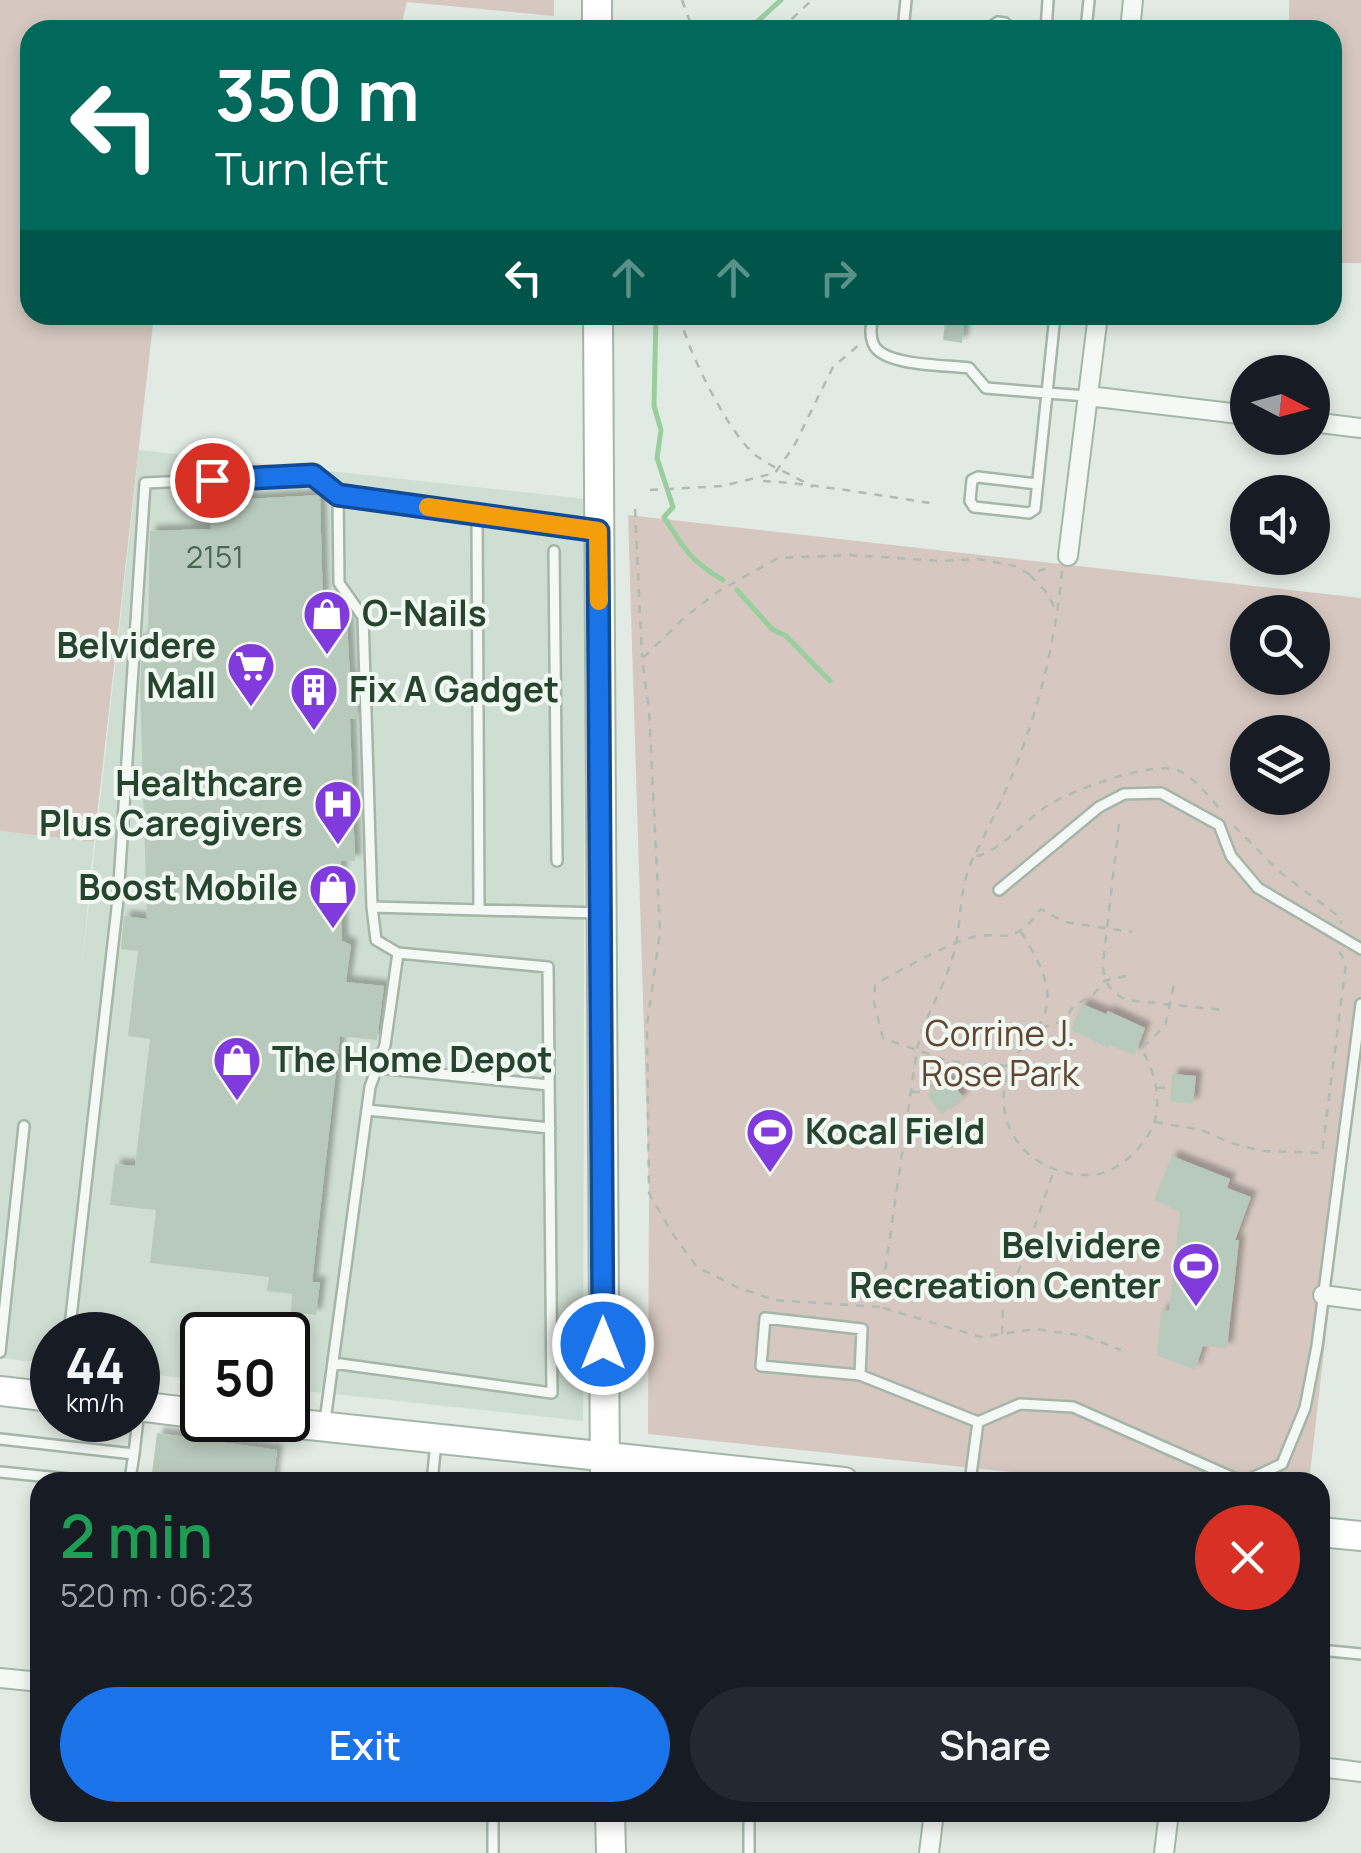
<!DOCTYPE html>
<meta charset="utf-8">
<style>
:root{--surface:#171b24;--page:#242831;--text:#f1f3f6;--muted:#9ea1a6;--accent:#1a73e8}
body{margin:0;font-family:Manrope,sans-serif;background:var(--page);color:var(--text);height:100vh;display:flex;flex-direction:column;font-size:38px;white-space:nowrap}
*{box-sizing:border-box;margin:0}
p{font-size:32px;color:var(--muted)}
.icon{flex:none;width:55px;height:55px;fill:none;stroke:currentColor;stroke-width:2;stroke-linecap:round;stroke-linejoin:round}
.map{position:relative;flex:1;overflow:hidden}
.panel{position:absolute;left:30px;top:1472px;width:1300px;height:350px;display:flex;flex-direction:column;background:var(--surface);border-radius:30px;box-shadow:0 5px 15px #0003}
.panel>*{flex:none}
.hud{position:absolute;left:20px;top:20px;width:1322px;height:305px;border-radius:30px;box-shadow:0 5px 15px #0003;background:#00695c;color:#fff;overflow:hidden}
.needle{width:65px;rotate:96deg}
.controls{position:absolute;left:1230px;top:355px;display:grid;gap:20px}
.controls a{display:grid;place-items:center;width:100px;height:100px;border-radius:50%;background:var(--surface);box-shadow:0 5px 15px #0003;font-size:50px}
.speed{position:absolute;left:30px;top:1312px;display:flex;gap:20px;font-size:50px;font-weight:700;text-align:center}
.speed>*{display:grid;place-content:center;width:130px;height:130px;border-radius:50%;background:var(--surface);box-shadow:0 5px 15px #0003;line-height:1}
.speed small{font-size:25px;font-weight:400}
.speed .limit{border:5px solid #111;border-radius:15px;background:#fff;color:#111}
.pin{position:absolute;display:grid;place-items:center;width:85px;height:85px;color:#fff;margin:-42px;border:5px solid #fff;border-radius:50%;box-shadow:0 2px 10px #0007}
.me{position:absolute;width:110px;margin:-55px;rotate:0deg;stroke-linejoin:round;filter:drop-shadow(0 0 8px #0008)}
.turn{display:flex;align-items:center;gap:35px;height:210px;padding:0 30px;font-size:45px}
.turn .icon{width:130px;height:130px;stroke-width:2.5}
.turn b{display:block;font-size:70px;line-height:85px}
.lanes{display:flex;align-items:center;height:95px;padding:0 30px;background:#0003;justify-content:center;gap:50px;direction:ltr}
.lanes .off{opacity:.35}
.round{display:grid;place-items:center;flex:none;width:105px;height:105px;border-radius:52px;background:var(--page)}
.summary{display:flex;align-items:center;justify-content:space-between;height:170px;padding:0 30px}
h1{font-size:60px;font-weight:600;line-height:75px;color:#1e9e55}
.button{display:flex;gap:20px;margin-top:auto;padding:20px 30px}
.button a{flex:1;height:115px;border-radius:60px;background:var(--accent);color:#fff;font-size:40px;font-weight:600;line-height:115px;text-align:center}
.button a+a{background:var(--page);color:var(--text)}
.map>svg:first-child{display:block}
</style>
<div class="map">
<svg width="1361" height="1853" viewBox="0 0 1361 1853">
<defs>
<filter id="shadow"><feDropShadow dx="6" dy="-6" stdDeviation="2.5" flood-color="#0004"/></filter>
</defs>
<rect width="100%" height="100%" fill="#e1ebe3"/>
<path fill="#cfded2" d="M139 450 585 499 583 1421 288 1389V1335H202V1380L138 1373V1335H52V1364L0 1358V831L94 842 81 974Z"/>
<path fill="#d6c8c1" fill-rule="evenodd" d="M0 0H554V16L407 2 400 30H30V315H154L94 842 0 831Z
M1289 0H1361V263H1333L1332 30H1289Z
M628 515 1361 598V1029L1309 1482H1106L648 1434 649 1193ZM1248 612H1312V678H1248ZM1248 732H1312V798H1248Z"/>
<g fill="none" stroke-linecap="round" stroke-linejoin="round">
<path stroke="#99cf9e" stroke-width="5" d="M748 30 781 0
M656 315 654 406 661 430 657 458 673 507 664 517C684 549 691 561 723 580
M737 590 772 629 786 636 830 681"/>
</g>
<path fill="#b8cabb" filter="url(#shadow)" d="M946 315H965L962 343 943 340Z
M320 495 323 608 334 607 347 621 350 678H357L358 719H350L355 861H341L342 941 351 945 346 982 384 986 377 1040 340 1036 312 1282H320L316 1315 291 1312 292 1294 267 1291 269 1277 150 1263 156 1210 110 1205 115 1164 135 1166 150 1039 128 1036 138 951 121 949 124 916 147 919 140 687 143 633 148 632 150 531 211 529 210 501Z
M1082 1004 1106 1014 1108 1011 1145 1028 1135 1055 1109 1045 1108 1048 1071 1030Z
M1172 1074 1196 1076 1193 1104 1170 1102Z
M948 1078 963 1097 942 1114 927 1095Z
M1172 1156 1230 1179 1227 1188 1251 1197 1235 1240H1239L1227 1348 1203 1346 1195 1370 1157 1355 1161 1310 1169 1311 1180 1212 1154 1200Z
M157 1433 277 1450 273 1482H151Z"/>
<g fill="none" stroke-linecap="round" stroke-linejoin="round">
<g stroke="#a5b6a9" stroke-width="14">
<path id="service" d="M903 30 906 0
M986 30 998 22 1005 23 1011 30
M1046 30 1048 0
M1086 30 1089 0
M873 315C871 326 869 337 875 347 888 366 947 365 969 368L986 388 1047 393C1043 431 1039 470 1035 509L1029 513 974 507 970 501 972 480 978 477 1037 484
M1055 315 1047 393 1088 396
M477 514 479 907
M554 551 557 861
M999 890 1099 807 1124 794 1161 793 1219 825 1231 856 1258 888 1361 949
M372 907 599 913
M377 1068 549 1085
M367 1110 550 1128
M69 1335 118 899 145 483 313 475 338 495 597 530
M0 1352 24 1126
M333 1363 552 1393 548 967 398 953
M860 1375 862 1329 765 1318 761 1366 860 1375 978 1422 970 1482
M325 1421 370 1087 385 1045 398 953 376 940 372 907 363 617 339 583 338 495
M978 1422 1020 1404 1073 1407 1243 1482 1282 1464 1305 1408 1317 1346 1361 1004
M0 1439 134 1454 139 1409
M0 1472 99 1482
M126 1482 130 1479 134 1454
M432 1482 436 1442
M1320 1650 1361 1654
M493 1812V1853
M749 1853V1812"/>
</g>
<g stroke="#a5b6a9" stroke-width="22">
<path id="minor" d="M1130 30 1133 0
M1088 396 1248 415
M1312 422 1361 428
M1068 556 1098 315
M1323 1295 1361 1300
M0 1678 40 1682
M1320 1767 1361 1772
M929 1853 934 1812
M1164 1853 1169 1812"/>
</g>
<g stroke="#a5b6a9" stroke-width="32">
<path id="secondary" d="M597 0V30
M598 315 605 1482
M0 1391 52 1397
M138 1406 202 1414
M262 1420 844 1482
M1320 1532 1361 1536
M610 1812 611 1853"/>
</g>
<path stroke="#afbcb2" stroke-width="2.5" stroke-dasharray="8 8" stroke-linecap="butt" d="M682 0 693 30
M780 30 812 0
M680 315C685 347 731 439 758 457 775 469 795 476 813 487
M886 324 897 315
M763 481C816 484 876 495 930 503
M650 490 723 486 775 473 794 446 833 367 860 344
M635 509 642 657
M1062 571C1056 639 1039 709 1013 773 1002 801 987 829 974 857 1001 851 1021 824 1044 808 1068 791 1150 761 1177 770 1195 777 1210 798 1222 812
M1030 575 1048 594 1057 613
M1119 824 1103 964C1104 982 1109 991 1126 1000L1223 1010
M1234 826 1281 873 1341 918V924
M973 858C957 892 963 924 952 959 943 990 924 1017 917 1049L880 1307 981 1337 1035 1329 1085 1336 1121 1350
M1021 932C1034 953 1050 978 1047 1003 1044 1032 1018 1044 1009 1069 988 1129 1032 1177 1092 1175 1117 1174 1146 1146 1154 1123 1162 1101 1154 1067 1141 1049L1165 1026 1175 979
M1041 1028 1063 1021 1074 1006 1094 994 1104 981 1126 976
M1008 1066 948 1061 883 1038 874 1003 875 984C904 969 935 950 966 939 1003 927 1009 952 1041 909L1064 922 1132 932
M1157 1088 1171 1087
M912 1092H923L947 1074 948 1062
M1155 1122 1202 1130 1231 1143 1262 1151 1322 1153 1346 963 1339 951
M880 1307 774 1300 737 1287 697 1267 672 1233 649 1193 647 1025 660 932 649 710 642 659 685 617 719 591 778 558 851 555 941 561 978 559 1015 566 1029 574 1052 567
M1002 1334 1003 1307 1024 1258 1053 1173"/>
<use href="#service" stroke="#f5f9f6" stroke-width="9"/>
<use href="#minor" stroke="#f5f9f6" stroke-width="18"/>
<use href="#secondary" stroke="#fff" stroke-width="28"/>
</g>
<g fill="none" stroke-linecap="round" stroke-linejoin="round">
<g stroke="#114b97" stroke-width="25">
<path id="route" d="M212 480 313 475 338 495 598 531 603 1344"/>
</g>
<use href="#route" stroke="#1a73e8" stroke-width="18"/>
<path stroke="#f59e0b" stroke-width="18" d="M428 507 598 531 599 601"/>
</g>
<defs>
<g id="shop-pin" transform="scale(2.5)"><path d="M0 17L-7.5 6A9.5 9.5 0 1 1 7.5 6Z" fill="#813adc" stroke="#f1f8f2"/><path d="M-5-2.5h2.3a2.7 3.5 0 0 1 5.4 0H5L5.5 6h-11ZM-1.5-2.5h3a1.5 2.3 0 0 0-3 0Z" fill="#fff"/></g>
<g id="supermarket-pin" transform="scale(2.5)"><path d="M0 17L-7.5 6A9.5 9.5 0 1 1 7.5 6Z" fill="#813adc" stroke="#f1f8f2"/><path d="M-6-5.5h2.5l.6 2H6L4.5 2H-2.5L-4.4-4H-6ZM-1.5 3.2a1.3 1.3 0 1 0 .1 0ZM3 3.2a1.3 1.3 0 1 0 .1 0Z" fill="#fff"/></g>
<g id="building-pin" transform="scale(2.5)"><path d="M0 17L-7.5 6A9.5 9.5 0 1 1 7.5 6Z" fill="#813adc" stroke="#f1f8f2"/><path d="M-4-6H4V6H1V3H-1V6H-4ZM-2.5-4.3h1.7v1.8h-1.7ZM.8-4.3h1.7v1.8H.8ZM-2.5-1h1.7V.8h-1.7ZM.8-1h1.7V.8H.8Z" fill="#fff"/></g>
<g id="hospital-pin" transform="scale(2.5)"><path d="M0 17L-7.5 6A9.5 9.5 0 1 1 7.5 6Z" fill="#813adc" stroke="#f1f8f2"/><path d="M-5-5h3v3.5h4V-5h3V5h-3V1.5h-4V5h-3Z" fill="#fff"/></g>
<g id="stadium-pin" transform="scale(2.5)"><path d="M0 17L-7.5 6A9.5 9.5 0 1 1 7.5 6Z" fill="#813adc" stroke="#f1f8f2"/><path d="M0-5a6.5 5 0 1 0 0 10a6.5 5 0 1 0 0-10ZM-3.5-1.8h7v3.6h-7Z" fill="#fff"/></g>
</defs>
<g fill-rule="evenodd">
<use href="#shop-pin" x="327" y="614"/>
<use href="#supermarket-pin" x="251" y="666"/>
<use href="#building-pin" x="314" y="690"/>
<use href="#hospital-pin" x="338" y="804"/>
<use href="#shop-pin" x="333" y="888"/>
<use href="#shop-pin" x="237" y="1060"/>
<use href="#stadium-pin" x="770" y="1132"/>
<use href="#stadium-pin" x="1196" y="1266"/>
</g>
<g text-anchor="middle" stroke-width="8" stroke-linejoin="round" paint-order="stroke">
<g font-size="30" fill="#4b6651">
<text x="215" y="568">2151</text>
</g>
<g font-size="35" font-weight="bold" fill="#27452e" stroke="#f1f8f2" text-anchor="start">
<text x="362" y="626">O-Nails</text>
<text x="216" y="658" text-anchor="end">Belvidere<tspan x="216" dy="40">Mall</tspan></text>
<text x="349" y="702">Fix A Gadget</text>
<text x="303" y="796" text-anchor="end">Healthcare<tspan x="303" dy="40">Plus Caregivers</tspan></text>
<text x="298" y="900" text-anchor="end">Boost Mobile</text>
<text x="272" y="1072">The Home Depot</text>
<text x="805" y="1144">Kocal Field</text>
<text x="1161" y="1258" text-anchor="end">Belvidere<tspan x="1161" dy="40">Recreation Center</tspan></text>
</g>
<g font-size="35" fill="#624633" stroke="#f1f8f2">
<text x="1000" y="1046">Corrine J.<tspan x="1000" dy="40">Rose Park</tspan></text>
</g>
</g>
</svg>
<div class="controls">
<a><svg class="needle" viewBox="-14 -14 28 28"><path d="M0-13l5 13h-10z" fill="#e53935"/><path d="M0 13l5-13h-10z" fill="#9ea1a6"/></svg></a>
<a><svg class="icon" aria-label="sound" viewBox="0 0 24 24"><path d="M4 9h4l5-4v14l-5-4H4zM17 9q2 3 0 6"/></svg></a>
<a><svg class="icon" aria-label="search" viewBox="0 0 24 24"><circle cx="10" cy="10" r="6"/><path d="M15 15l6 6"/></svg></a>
<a><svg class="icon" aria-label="layers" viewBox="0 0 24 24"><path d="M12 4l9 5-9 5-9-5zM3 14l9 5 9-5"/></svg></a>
</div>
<div class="speed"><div>44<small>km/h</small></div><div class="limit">50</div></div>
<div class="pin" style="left:212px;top:480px;background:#d93025"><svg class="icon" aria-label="arrive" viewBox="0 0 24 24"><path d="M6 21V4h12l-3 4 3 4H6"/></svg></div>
<svg class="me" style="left:603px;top:1344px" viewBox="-20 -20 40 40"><circle r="17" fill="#1a73e8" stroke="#fff" stroke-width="3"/><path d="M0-11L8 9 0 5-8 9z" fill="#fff"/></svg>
<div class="hud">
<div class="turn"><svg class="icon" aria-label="left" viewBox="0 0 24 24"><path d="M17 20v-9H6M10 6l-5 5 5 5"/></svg><div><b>350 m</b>Turn left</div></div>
<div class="lanes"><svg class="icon" aria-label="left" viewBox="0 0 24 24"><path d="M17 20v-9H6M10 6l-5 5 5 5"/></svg><svg class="icon off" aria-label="ahead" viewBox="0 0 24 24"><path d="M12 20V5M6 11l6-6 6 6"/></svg><svg class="icon off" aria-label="ahead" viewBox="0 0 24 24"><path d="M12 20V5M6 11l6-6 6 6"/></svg><svg class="icon off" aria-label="right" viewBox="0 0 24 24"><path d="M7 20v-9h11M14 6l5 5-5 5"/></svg></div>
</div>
<section class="panel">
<div class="summary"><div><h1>2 min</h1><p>520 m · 06:23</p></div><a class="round" style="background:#d93025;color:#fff"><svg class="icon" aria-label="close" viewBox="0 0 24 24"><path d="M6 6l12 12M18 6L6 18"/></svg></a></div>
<div class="button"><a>Exit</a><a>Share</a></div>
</section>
</div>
